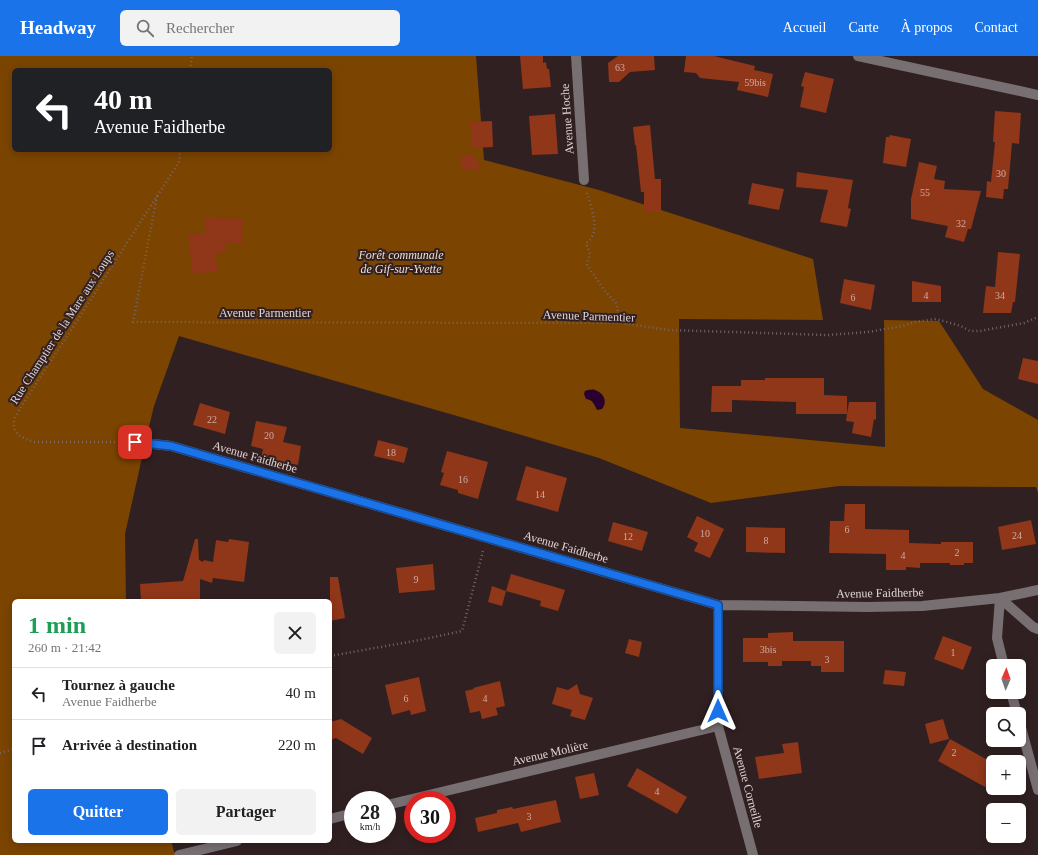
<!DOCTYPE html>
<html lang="fr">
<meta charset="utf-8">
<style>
:root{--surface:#fff;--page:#f2f2f2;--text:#202124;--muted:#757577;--line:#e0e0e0;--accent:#1a73e8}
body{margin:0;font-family:Georgia,serif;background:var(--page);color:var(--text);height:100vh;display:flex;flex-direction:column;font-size:15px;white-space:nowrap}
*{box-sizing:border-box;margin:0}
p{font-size:13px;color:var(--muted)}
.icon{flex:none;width:22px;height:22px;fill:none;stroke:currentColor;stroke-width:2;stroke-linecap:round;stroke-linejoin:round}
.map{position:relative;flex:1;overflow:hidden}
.drawer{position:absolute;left:12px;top:543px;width:320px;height:244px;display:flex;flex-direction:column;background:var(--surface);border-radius:6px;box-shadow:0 2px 10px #0003}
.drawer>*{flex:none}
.banner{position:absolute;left:12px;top:12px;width:320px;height:84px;border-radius:6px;box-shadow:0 2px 10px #0003;background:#202124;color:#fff;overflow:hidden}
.needle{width:26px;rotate:2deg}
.buttons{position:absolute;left:986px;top:603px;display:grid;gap:8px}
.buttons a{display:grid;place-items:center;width:40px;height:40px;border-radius:6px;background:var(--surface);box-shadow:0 2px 10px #0003;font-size:20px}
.speed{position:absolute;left:344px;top:735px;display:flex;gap:8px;font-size:20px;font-weight:700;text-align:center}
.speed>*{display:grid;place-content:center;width:52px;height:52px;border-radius:50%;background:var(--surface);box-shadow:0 2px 10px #0003;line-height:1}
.speed small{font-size:10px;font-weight:400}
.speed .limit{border:6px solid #d22;background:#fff;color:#111}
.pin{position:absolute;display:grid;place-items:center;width:34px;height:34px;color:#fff;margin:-17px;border-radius:8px;box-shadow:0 2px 6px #0006}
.me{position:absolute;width:44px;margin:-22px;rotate:0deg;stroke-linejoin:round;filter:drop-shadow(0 0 3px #0008)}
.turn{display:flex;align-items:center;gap:14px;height:84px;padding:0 16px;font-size:18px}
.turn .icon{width:52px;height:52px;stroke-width:2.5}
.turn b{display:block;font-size:28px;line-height:34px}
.round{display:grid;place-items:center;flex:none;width:42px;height:42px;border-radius:6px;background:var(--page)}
.overview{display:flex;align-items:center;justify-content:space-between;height:68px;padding:0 16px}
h1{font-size:24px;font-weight:800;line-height:30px;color:#1e9e55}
.button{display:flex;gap:8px;margin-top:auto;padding:8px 16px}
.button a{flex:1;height:46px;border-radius:6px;background:var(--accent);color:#fff;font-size:16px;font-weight:800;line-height:46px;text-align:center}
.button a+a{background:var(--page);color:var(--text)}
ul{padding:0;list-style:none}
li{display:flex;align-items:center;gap:12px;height:52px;padding:0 16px;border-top:1px solid var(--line)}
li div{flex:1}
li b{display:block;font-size:15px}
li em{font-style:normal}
header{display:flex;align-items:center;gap:24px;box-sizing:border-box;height:56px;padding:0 20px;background:var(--accent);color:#fff}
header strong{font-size:19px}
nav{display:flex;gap:22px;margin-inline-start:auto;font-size:14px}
.search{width:280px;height:36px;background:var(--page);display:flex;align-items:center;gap:10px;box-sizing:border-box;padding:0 14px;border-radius:6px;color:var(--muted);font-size:15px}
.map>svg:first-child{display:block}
</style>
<header>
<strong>Headway</strong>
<div class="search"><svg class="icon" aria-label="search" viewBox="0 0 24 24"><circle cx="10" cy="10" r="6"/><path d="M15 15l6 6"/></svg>Rechercher</div>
<nav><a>Accueil</a><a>Carte</a><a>À propos</a><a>Contact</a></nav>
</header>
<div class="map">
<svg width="1038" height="799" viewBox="0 0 1038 799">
<rect width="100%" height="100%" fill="#312021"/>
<path fill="#7b4401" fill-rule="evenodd" d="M0 0H476L484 104 599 134 813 203 823 264 679 263 680 372 885 391 884 264 939 265 983 333 1038 364V437L1036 431 839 430 711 447 599 402 464 362 179 280 154 350 147 379 125 478 126 545H14V785H171L175 799H0ZM14 14H330V94H14Z"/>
<path fill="#2c002e" d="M588 334C590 334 593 333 595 334 604 337 608 346 602 353L597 354C594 348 593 344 586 343L584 338 585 335Z"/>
<path fill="#903619" d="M520 0H543V7L546 6 547 13H549L551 31 523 33Z
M618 0H654L655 14 630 16 619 26H609L608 7Z
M686 0H714L755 10 754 14 773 18 768 41 737 34 739 26 700 22 696 17 684 16Z
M805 16 834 23 826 57 800 51 804 31 801 30Z
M995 55 1021 57 1019 88 1012 87 1008 133H1004L1003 143 986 141 987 125 991 126 995 86H993Z
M555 58 558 98 532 99 529 60Z
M492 65 493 91 472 92 470 66Z
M650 69 655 123H661V155H644V136H641L636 89H635L633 71Z
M890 79 911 83 906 111 883 107 886 81H889Z
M462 99H474L481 113 462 114Z
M919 106 937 110 934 123 945 125 944 133 981 135 971 173H968L964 186 945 181 948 170 911 163V143Z
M797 116 853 124 848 152 851 153 847 171 820 166 828 134 796 131Z
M752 127 784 133 779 154 748 148Z
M205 161 243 163 242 188 225 187 226 196 215 198 218 215 193 218 188 179 206 177Z
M998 196 1020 198 1015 246H1013L1011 257H983L986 230 995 231Z
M844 223 875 229 871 254 840 247Z
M912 225 941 230V246H912Z
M1023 302 1038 305V328L1018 323Z
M765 322H824V339L847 340V358L849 346H876V364L874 363 871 381 852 377 854 366 846 365 847 358H796V346L732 344V356H711L712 330H741V324H765Z
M200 347 230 356 225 378 193 369Z
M256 365 287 371 283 386 301 390 298 409 261 402 263 393 251 390Z
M378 384 408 392 404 407 374 400Z
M447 395 488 406 478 443 458 437V434L440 429 444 417 441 416Z
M526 410 567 422 558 456 516 444Z
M845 448H865V473L909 474V487L941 488V486H973V507H964V509H950V507H920V512L906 511V514H886V498L829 497 830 465H844Z
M697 460 724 473 710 502 694 495 698 487 687 481Z
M1031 464 1036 488 1002 494 998 471Z
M613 466 648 476 642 495 608 485Z
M746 471 785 472V497L746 496Z
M195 483H198L199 504 203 506 204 504 213 506 216 484 228 486 229 483 249 486 244 526 213 522 212 527 200 523V545H141L140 528 183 525Z
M433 508 435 534 399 537 396 512Z
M511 518 565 534 558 555 540 550 541 545 506 535Z
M330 521H338L345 562 330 565Z
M492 530 506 535 502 550 488 546Z
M793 576V585H844V616H821V610H811V605H782V610H768V606H743V582H768V577Z
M943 580 972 591 963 614 934 603Z
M629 583 642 586 639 601 625 597Z
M885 614 906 616 904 630 883 628Z
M419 621 426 655 411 659 410 654 392 659 385 629Z
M500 625 505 650 496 652 498 659 482 663 480 655 470 657 465 635 474 633 473 632Z
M577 628 580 638 593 642 585 664 570 660 572 654 552 648 557 631 568 634Z
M341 663 372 682 363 698 336 682 330 684V666Z
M943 663 949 683 930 688 925 668Z
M950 683 993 707V719L985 731 938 705Z
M798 686 802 717 759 723 755 701 784 697 782 688Z
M637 712 687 741 677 758 627 730Z
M594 717 599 739 580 743 575 721Z
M556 744 561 766 521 776 518 767 478 776 475 762 497 757V754L512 751 513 753Z"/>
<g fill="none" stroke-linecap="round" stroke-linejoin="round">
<path stroke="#766768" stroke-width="2.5" stroke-dasharray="1 3" stroke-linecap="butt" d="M190 14 192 0
M587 137C591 152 602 177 586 187L590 198 587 209 605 235 616 247 621 267
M157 140 133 266 621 267 669 274 828 279 868 276 903 270 915 266 936 263 961 270 970 275H980L1024 267 1038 261
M123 386H34C24 382 13 380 14 366 14 361 19 355 21 351L75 268 179 106 180 94
M330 600 420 584 462 575 483 495
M0 697 14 693"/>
<path stroke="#786f73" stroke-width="10" d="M576 0 584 124
M858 0 1038 39
M135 386 171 390 718 549 867 551 922 550 1000 542 1038 534
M1000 542 997 582 1004 610
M1000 542 1033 571 1038 573
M718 549V670L753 799
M1011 636 1017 658
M1019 664 1038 734
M387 749 718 670
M330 763 353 757
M179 799 237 785"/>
</g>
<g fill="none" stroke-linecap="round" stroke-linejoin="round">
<g stroke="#114b97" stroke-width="10">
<path id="route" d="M135 386 171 390 718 549V655"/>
</g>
<use href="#route" stroke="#1a73e8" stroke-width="7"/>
</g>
<g text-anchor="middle" stroke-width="4" stroke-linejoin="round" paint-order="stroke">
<g font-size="10" fill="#ccaca5">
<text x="620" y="15">63</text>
<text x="755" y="30">59bis</text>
<text x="1001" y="121">30</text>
<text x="925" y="140">55</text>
<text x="961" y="171">32</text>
<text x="926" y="243">4</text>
<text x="1000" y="243">34</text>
<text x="853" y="245">6</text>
<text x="212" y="367">22</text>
<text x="269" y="383">20</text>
<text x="391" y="400">18</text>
<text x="463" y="427">16</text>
<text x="540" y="442">14</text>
<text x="847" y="477">6</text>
<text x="705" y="481">10</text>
<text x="1017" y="483">24</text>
<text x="628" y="484">12</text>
<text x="766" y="488">8</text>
<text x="957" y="500">2</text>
<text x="903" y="503">4</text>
<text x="416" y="527">9</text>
<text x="768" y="597">3bis</text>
<text x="953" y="600">1</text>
<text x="827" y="607">3</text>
<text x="406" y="646">6</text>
<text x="485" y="646">4</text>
<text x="954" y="700">2</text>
<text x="657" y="739">4</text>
<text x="529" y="764">3</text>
</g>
<g font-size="12" fill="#e0d4d4" stroke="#312021">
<text transform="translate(567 63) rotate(-94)" y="4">Avenue Hoche</text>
<text x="265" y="261">Avenue Parmentier</text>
<text transform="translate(589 260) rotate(2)" y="4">Avenue Parmentier</text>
<text transform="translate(62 271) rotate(-57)" y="4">Rue Champtier de la Mare aux Loups</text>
<text transform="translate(255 401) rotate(16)" y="4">Avenue Faidherbe</text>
<text transform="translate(566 491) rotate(16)" y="4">Avenue Faidherbe</text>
<text transform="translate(880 537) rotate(-1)" y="4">Avenue Faidherbe</text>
<text transform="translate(550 697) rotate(-13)" y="4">Avenue Molière</text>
<text transform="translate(748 731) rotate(75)" y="4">Avenue Corneille</text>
</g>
<g font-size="12" font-style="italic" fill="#f2decd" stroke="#312021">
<text x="401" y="203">Forêt communale<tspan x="401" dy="14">de Gif-sur-Yvette</tspan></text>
</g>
</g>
</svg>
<div class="buttons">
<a><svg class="needle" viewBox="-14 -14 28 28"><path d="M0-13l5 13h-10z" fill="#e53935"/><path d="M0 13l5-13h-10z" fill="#757577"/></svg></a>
<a><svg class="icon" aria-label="search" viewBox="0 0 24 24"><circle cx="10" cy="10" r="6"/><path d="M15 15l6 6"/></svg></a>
<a>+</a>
<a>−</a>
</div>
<div class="speed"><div>28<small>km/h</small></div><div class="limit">30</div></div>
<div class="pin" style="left:135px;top:386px;background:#d93025"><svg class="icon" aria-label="arrive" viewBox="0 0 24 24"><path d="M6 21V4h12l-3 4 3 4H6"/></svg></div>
<svg class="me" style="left:718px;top:655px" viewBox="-20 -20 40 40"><path d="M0-17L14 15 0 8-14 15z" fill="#1a73e8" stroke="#fff" stroke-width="4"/></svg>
<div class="banner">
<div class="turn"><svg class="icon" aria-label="left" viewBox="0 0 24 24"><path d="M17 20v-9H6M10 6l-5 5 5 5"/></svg><div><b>40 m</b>Avenue Faidherbe</div></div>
</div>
<section class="drawer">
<div class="overview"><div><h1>1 min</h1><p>260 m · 21:42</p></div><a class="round"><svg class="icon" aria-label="close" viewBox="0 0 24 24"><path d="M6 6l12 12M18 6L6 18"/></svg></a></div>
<ul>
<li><svg class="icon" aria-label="left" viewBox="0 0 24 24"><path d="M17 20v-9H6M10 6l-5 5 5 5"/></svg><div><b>Tournez à gauche</b><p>Avenue Faidherbe</p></div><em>40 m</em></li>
<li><svg class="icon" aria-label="arrive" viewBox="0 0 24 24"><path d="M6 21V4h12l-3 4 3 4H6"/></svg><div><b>Arrivée à destination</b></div><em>220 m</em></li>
</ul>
<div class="button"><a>Quitter</a><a>Partager</a></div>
</section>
</div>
